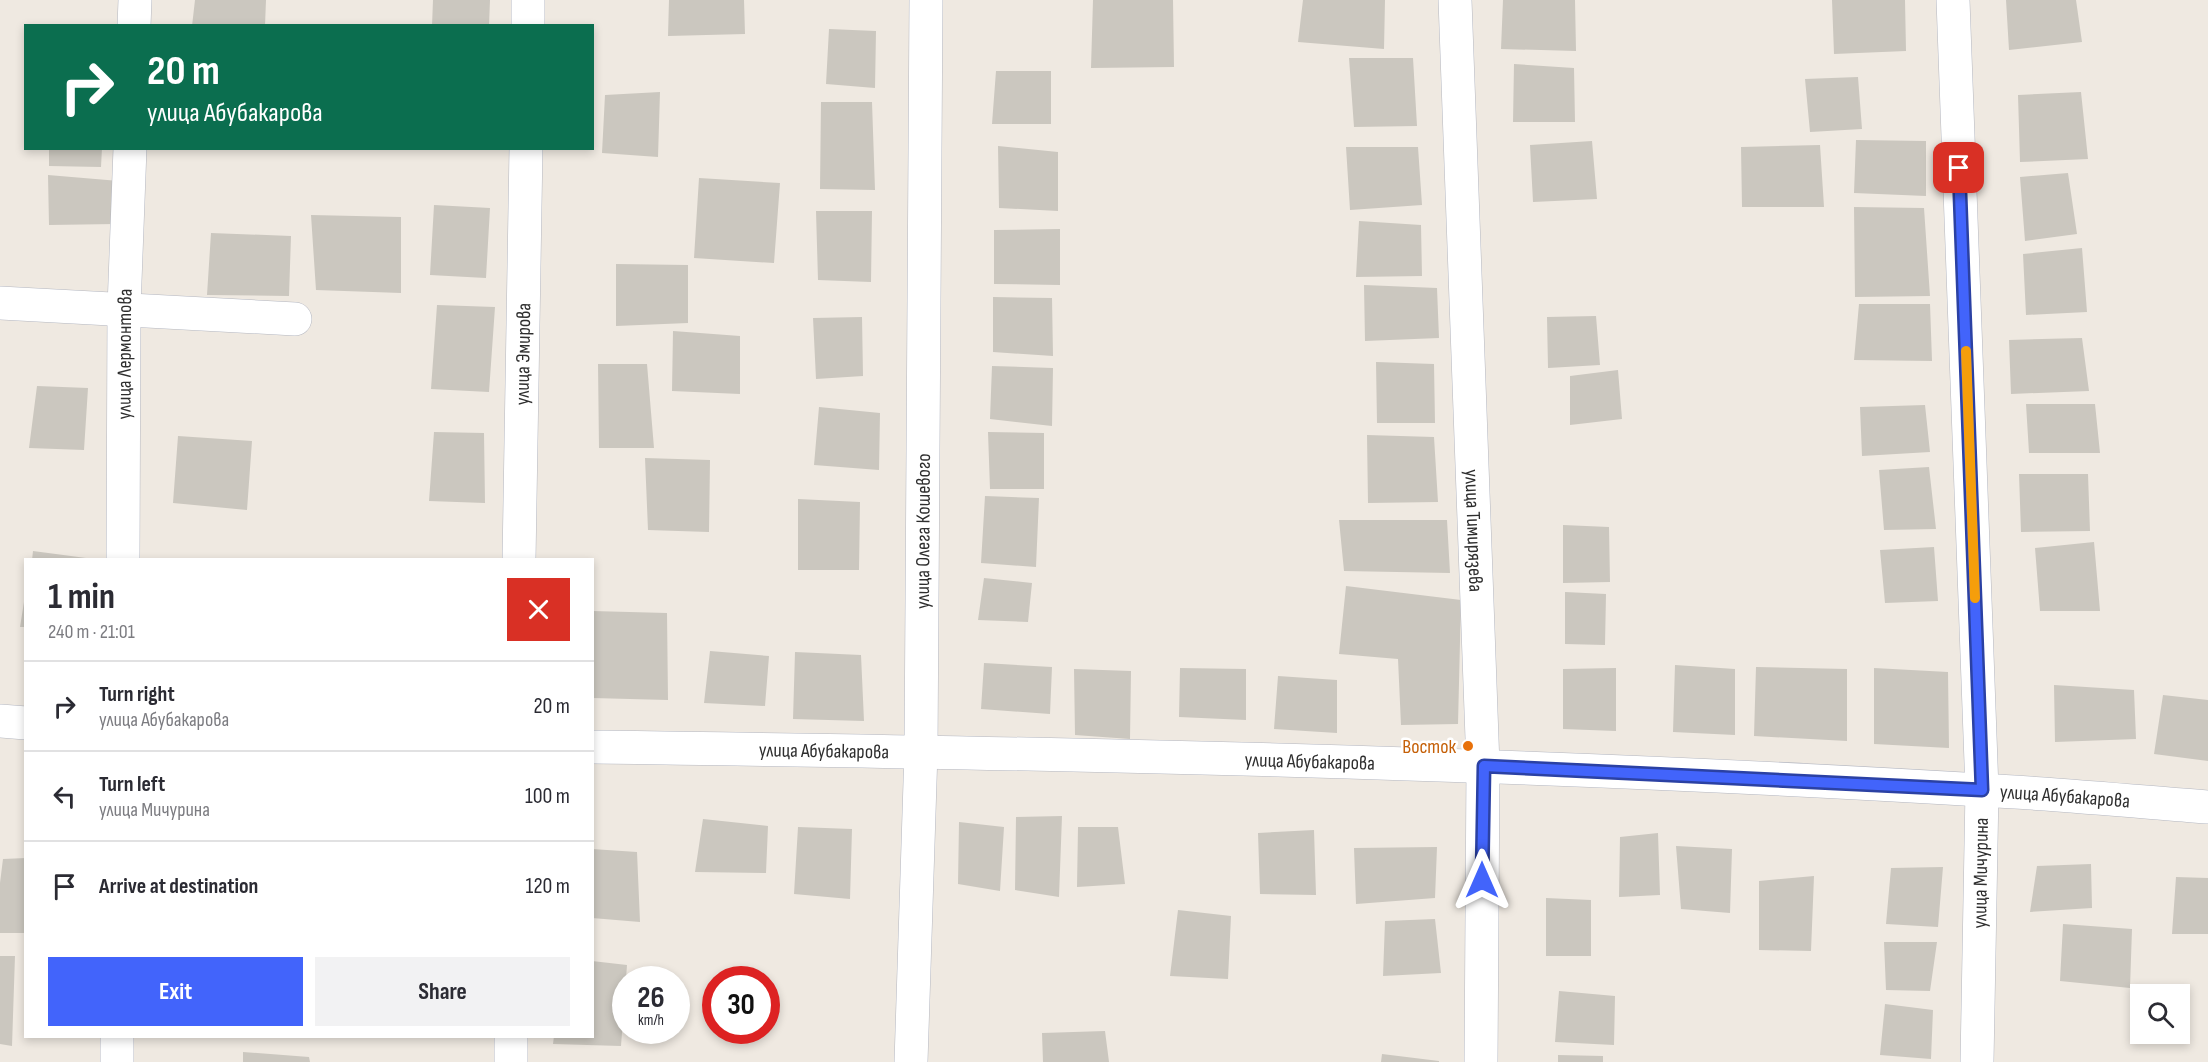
<!DOCTYPE html>
<meta charset="utf-8">
<style>
:root{--surface:#fff;--page:#f2f2f3;--text:#2b2b33;--muted:#7c7c81;--line:#e1e1e2;--accent:#4264fb}
body{margin:0;font-family:"Sofia Sans Condensed",sans-serif;background:var(--page);color:var(--text);height:100vh;display:flex;flex-direction:column;font-size:22px;white-space:nowrap}
*{box-sizing:border-box;margin:0}
p{font-size:20px;color:var(--muted)}
.icon{flex:none;width:33px;height:33px;fill:none;stroke:currentColor;stroke-width:2;stroke-linecap:round;stroke-linejoin:round}
.map{position:relative;flex:1;overflow:hidden}
.sheet{position:absolute;left:24px;top:558px;width:570px;height:480px;display:flex;flex-direction:column;background:var(--surface);border-radius:0px;box-shadow:0 3px 9px #0003}
.sheet>*{flex:none}
.top-card{position:absolute;left:24px;top:24px;width:570px;height:126px;border-radius:0px;box-shadow:0 3px 9px #0003;background:#0b6e4f;color:#fff;overflow:hidden}
.tools{position:absolute;left:2130px;top:984px;display:grid;gap:12px}
.tools a{display:grid;place-items:center;width:60px;height:60px;border-radius:0px;background:var(--surface);box-shadow:0 3px 9px #0003;font-size:30px}
.speed{position:absolute;left:612px;top:966px;display:flex;gap:12px;font-size:30px;font-weight:700;text-align:center}
.speed>*{display:grid;place-content:center;width:78px;height:78px;border-radius:50%;background:var(--surface);box-shadow:0 3px 9px #0003;line-height:1}
.speed small{font-size:15px;font-weight:400}
.speed .limit{border:9px solid #d22;background:#fff;color:#111}
.pin{position:absolute;display:grid;place-items:center;width:51px;height:51px;color:#fff;margin:-26px;border-radius:12px;box-shadow:0 3px 9px #0006}
.me{position:absolute;width:66px;margin:-33px;rotate:0deg;stroke-linejoin:round;filter:drop-shadow(0 0 4px #0008)}
.turn{display:flex;align-items:center;gap:21px;height:126px;padding:0 24px;font-size:27px}
.turn .icon{width:78px;height:78px;stroke-width:2.5}
.turn b{display:block;font-size:42px;line-height:51px}
.round{display:grid;place-items:center;flex:none;width:63px;height:63px;border-radius:0px;background:var(--page)}
.head{display:flex;align-items:center;justify-content:space-between;height:102px;padding:0 24px}
h1{font-size:36px;font-weight:700;line-height:45px}
.button{display:flex;gap:12px;margin-top:auto;padding:12px 24px}
.button a{flex:1;height:69px;border-radius:0px;background:var(--accent);color:#fff;font-size:24px;font-weight:700;line-height:69px;text-align:center}
.button a+a{background:var(--page);color:var(--text)}
ul{padding:0;list-style:none}
li{display:flex;align-items:center;gap:18px;height:90px;padding:0 24px;border-top:2px solid var(--line)}
li div{flex:1}
li b{display:block;font-size:22px}
li em{font-style:normal}
.map>svg:first-child{display:block}
</style>
<div class="map">
<svg width="2208" height="1062" viewBox="0 0 2208 1062">
<rect width="100%" height="100%" fill="#efe9e1"/>
<path fill="#cbc7bf" d="M195 0H266L265 26H192Z
M433 0H490L489 26H432Z
M669 0H744L745 34 668 36Z
M1093 0H1173L1174 67 1091 68Z
M1303 0H1385L1384 49 1298 42Z
M1503 0H1575L1576 51 1501 49Z
M1832 0H1905L1906 51 1834 54Z
M2006 0H2076L2082 42 2009 50Z
M829 29 876 31 875 88 826 84Z
M1349 58H1413L1417 126 1354 127Z
M1514 64 1574 68 1575 122H1513Z
M996 71H1051V124H992Z
M1858 77 1862 129 1810 132 1805 79Z
M660 92 658 157 602 153 605 95Z
M2081 92 2088 159 2020 162 2018 95Z
M821 102H872L875 190 820 189Z
M1856 140 1926 141V196L1854 193Z
M1592 141 1597 199 1533 202 1530 145Z
M1820 145 1824 207H1742L1741 147Z
M998 146 1058 152V211L999 208Z
M1346 147H1418L1422 205 1350 210Z
M49 148H102L101 167 49 166Z
M2068 173 2077 234 2025 241 2020 177Z
M48 175 119 181 115 224 49 225Z
M699 178 780 183 774 263 694 258Z
M434 205 490 208 486 278 430 275Z
M1854 207 1924 208 1930 296 1855 297Z
M816 211H872L871 282 818 280Z
M311 215 401 217V293L316 290Z
M1359 221 1421 225 1422 276 1356 277Z
M1060 229V285L994 284V230Z
M211 233 291 236 289 296 207 295Z
M2082 248 2087 312 2026 315 2023 254Z
M616 264 688 265V323L616 326Z
M1364 285 1437 288 1439 338 1365 341Z
M993 297 1052 298 1053 356 993 352Z
M1859 304H1930L1932 361 1854 360Z
M437 305 495 307 489 392 431 389Z
M1596 316 1600 365 1548 368 1547 317Z
M862 317 863 376 816 379 813 318Z
M673 331 740 336V394L672 391Z
M2082 338 2089 391 2011 394 2009 340Z
M1376 362 1434 364 1435 423H1377Z
M598 364H647L654 448H599Z
M992 366 1053 368 1052 426 990 419Z
M1618 370 1622 419 1570 425V376Z
M37 386 88 388 84 450 29 448Z
M2026 404H2095L2100 453H2029Z
M1925 405 1930 452 1862 456 1860 407Z
M819 407 880 413 879 470 814 465Z
M434 432 484 433 485 503 429 501Z
M988 432 1044 433V489H990Z
M1367 435 1434 437 1438 502 1368 503Z
M178 436 252 441 247 510 173 503Z
M645 458 710 460 709 532 648 530Z
M1929 467 1936 529 1884 530 1879 470Z
M2019 474H2088L2090 531 2021 532Z
M985 496 1039 498 1036 567 981 563Z
M798 499 860 502 859 570H798Z
M1339 520H1447L1450 573 1344 571Z
M1563 525 1609 527 1610 582 1563 583Z
M2094 542 2100 611H2040L2035 548Z
M1934 547 1938 601 1885 603 1880 550Z
M33 551 86 558 85 560H32Z
M984 578 1032 583 1028 622 978 620Z
M1346 586 1461 600 1458 724 1401 725 1398 659 1339 654Z
M1565 592 1606 594 1605 645 1565 644Z
M24 602H26V627H20Z
M592 611 667 613 668 700 592 698Z
M710 651 769 656 765 706 704 703Z
M795 652 861 655 864 721 793 719Z
M984 663 1052 667 1050 714 981 709Z
M1675 665 1735 669V735L1673 732Z
M1756 667 1847 669V741L1754 736Z
M1180 668 1246 669V720L1179 717Z
M1616 668V731L1563 729V669Z
M1874 668 1948 672 1949 748 1874 744Z
M1074 669 1131 671 1130 739 1075 735Z
M1278 676 1337 680V733L1274 729Z
M2054 685 2134 690 2136 739 2055 742Z
M2163 695 2208 700V761L2154 754Z
M1062 816 1059 897 1015 890 1016 817Z
M703 819 768 826 766 873 695 872Z
M959 822 1004 827 1000 891 958 884Z
M798 827 852 829 850 899 794 894Z
M1078 827H1118L1125 884 1077 887Z
M1314 830 1316 895 1260 894 1258 833Z
M1658 833 1660 895 1619 897 1620 837Z
M1676 846 1732 849 1730 913 1681 909Z
M1437 847 1435 898 1356 904 1354 848Z
M592 849 637 852 640 922 592 918Z
M26 858V933H0V883L3 859Z
M2091 864 2092 908 2030 912 2037 866Z
M1943 867 1938 927 1886 924 1891 868Z
M1814 876 1811 951 1759 950V881Z
M2176 877 2208 878V934H2172Z
M1546 898 1591 900V956H1546Z
M1178 910 1231 916 1228 979 1170 976Z
M1435 919 1441 973 1383 976 1385 921Z
M2063 924 2132 929 2130 988 2060 981Z
M1884 942H1937L1930 991 1886 990Z
M0 956H15L12 1046 0 1044Z
M592 961 627 965 621 1046 553 1044 554 1036H592Z
M1559 991 1615 996 1614 1045 1555 1042Z
M1885 1004 1933 1010 1931 1059 1880 1055Z
M1105 1031 1109 1062H1043L1042 1033Z
M243 1052 309 1057 310 1062H243Z
M1382 1054 1439 1061V1062H1381Z
M1558 1055 1603 1056V1062H1558Z"/>
<g fill="none" stroke-linecap="round" stroke-linejoin="round">
<g stroke="#b4b7c1" stroke-width="34">
<g id="street">
<path id="s1" d="M1455 0 1483 766 1481 1062"/>
<path d="M1953 0 1982 790 1977 1062"/>
<path d="M134 26 135 0"/>
<path d="M528 26V0"/>
<path d="M0 303 295 319"/>
<path id="s2" d="M123 560 124 308 130 148"/>
<path id="s3" d="M519 560 526 148"/>
<path d="M0 721 26 723"/>
<path id="s4" d="M592 747C1055 753 1519 762 1981 790 2057 794 2132 801 2208 807"/>
<path d="M117 1062V1036"/>
<path d="M511 1062V1036"/>
<path id="s5" d="M911 1062 921 751 926 0"/>
</g>
</g>
<use href="#street" stroke="#fff" stroke-width="33"/>
</g>
<g fill="none" stroke-linecap="round" stroke-linejoin="round">
<g stroke="#2b41a3" stroke-width="15">
<path id="route" d="M1482 880 1484 766 1982 790 1959 168"/>
</g>
<use href="#route" stroke="#4264fb" stroke-width="10"/>
<path stroke="#f59e0b" stroke-width="10" d="M1966 351 1975 598"/>
</g>
<circle fill="#e8710a" stroke="#fff" stroke-width="2" cx="1468" cy="746" r="6"/>
<g text-anchor="middle" stroke-width="5" stroke-linejoin="round" paint-order="stroke">
<g font-size="20" fill="#2e2e2e" stroke="#fff">
<text dy="7" stroke="none"><textPath href="#s2" startOffset="206">улица Лермонтова</textPath></text>
<text dy="7" stroke="none"><textPath href="#s3" startOffset="206">улица Эмирова</textPath></text>
<text dy="7" stroke="none"><textPath href="#s5" startOffset="531">улица Олега Кошевого</textPath></text>
<text dy="7" stroke="none"><textPath href="#s1" startOffset="531">улица Тимирязева</textPath></text>
<text dy="7" stroke="none"><textPath href="#s4" startOffset="232">улица Абубакарова</textPath></text>
<text dy="7" stroke="none"><textPath href="#s4" startOffset="718">улица Абубакарова</textPath></text>
<text dy="7" stroke="none"><textPath href="#s4" startOffset="1474">улица Абубакарова</textPath></text>
<text transform="translate(1980 873) rotate(-89)" y="7">улица Мичурина</text>
</g>
<g font-size="20" fill="#c56008" stroke="#fff" text-anchor="end">
<text x="1456" y="753">Восток</text>
</g>
</g>
</svg>
<div class="tools">
<a><svg class="icon" aria-label="search" viewBox="0 0 24 24"><circle cx="10" cy="10" r="6"/><path d="M15 15l6 6"/></svg></a>
</div>
<div class="speed"><div>26<small>km/h</small></div><div class="limit">30</div></div>
<div class="pin" style="left:1959px;top:168px;background:#d93025"><svg class="icon" aria-label="arrive" viewBox="0 0 24 24"><path d="M6 21V4h12l-3 4 3 4H6"/></svg></div>
<svg class="me" style="left:1482px;top:880px" viewBox="-20 -20 40 40"><path d="M0-17L14 15 0 8-14 15z" fill="#4264fb" stroke="#fff" stroke-width="4"/></svg>
<div class="top-card">
<div class="turn"><svg class="icon" aria-label="right" viewBox="0 0 24 24"><path d="M7 20v-9h11M14 6l5 5-5 5"/></svg><div><b>20 m</b>улица Абубакарова</div></div>
</div>
<section class="sheet">
<div class="head"><div><h1>1 min</h1><p>240 m · 21:01</p></div><a class="round" style="background:#d93025;color:#fff"><svg class="icon" aria-label="close" viewBox="0 0 24 24"><path d="M6 6l12 12M18 6L6 18"/></svg></a></div>
<ul>
<li><svg class="icon" aria-label="right" viewBox="0 0 24 24"><path d="M7 20v-9h11M14 6l5 5-5 5"/></svg><div><b>Turn right</b><p>улица Абубакарова</p></div><em>20 m</em></li>
<li><svg class="icon" aria-label="left" viewBox="0 0 24 24"><path d="M17 20v-9H6M10 6l-5 5 5 5"/></svg><div><b>Turn left</b><p>улица Мичурина</p></div><em>100 m</em></li>
<li><svg class="icon" aria-label="arrive" viewBox="0 0 24 24"><path d="M6 21V4h12l-3 4 3 4H6"/></svg><div><b>Arrive at destination</b></div><em>120 m</em></li>
</ul>
<div class="button"><a>Exit</a><a>Share</a></div>
</section>
</div>
